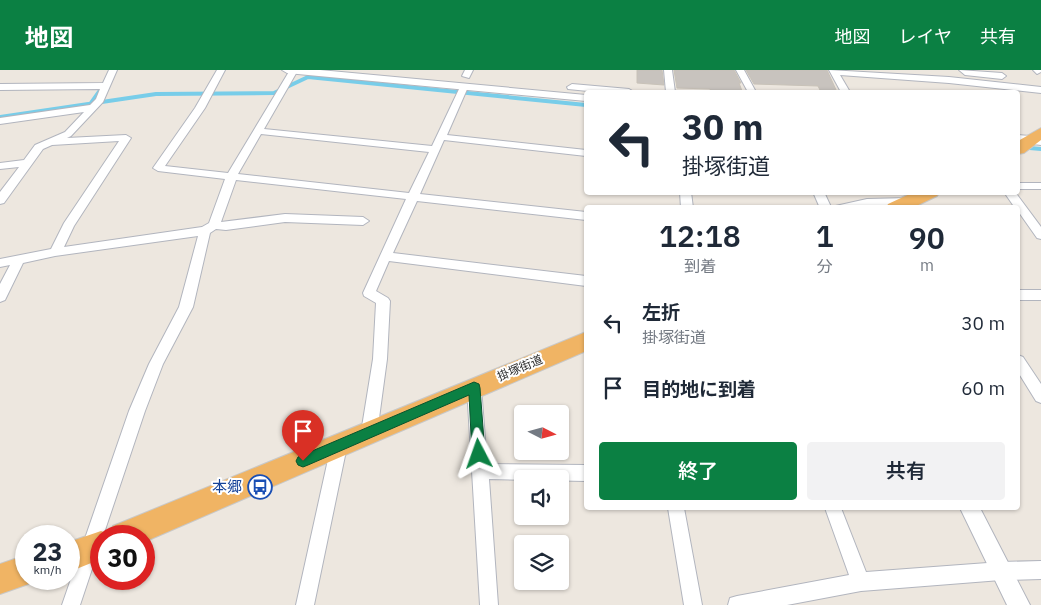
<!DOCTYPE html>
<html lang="ja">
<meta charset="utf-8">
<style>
:root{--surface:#fff;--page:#f2f2f3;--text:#1f2937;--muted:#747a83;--accent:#0b8043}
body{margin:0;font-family:"IBM Plex Sans","Noto Sans JP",sans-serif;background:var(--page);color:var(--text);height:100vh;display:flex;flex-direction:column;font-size:19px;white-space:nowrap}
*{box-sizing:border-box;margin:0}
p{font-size:16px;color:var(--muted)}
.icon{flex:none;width:28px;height:28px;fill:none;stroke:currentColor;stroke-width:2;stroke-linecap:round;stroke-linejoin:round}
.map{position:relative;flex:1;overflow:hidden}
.details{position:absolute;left:584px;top:135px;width:436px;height:305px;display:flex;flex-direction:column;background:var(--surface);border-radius:5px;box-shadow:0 1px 4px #0004}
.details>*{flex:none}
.hud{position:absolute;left:584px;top:20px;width:436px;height:105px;border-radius:5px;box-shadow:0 1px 4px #0004;background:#fff;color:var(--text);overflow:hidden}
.needle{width:32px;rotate:96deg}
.buttons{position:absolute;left:514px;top:335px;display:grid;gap:10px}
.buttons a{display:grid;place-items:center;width:55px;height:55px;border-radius:5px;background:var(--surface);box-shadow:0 1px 4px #0004;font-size:25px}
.speed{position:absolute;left:15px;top:455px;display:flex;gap:10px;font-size:25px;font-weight:700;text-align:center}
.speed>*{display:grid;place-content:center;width:65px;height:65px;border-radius:50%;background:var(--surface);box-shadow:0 1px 4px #0004;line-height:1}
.speed small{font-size:12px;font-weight:400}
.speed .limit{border:8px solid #d22;background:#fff;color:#111}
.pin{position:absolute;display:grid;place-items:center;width:42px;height:42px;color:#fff;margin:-51px -21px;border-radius:50% 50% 50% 0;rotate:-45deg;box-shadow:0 0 5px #0007}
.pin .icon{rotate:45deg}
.me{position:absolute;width:55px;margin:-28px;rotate:356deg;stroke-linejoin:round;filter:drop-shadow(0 0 4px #0008)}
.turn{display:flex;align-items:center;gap:18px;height:105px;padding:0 15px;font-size:22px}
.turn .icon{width:65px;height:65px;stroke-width:2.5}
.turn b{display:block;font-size:35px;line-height:42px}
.eta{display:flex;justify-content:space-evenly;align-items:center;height:85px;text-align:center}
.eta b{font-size:30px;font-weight:600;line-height:35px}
.button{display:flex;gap:10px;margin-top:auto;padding:10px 15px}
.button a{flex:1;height:58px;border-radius:5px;background:var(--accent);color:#fff;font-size:20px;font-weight:600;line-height:58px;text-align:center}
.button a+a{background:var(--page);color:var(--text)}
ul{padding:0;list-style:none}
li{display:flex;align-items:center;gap:15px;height:65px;padding:0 15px}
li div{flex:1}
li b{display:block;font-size:19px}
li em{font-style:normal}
header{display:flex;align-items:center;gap:30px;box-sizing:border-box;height:70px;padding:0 25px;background:var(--accent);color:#fff}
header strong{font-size:24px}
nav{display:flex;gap:28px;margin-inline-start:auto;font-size:18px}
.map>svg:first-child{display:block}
</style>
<header>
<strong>地図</strong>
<nav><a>地図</a><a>レイヤ</a><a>共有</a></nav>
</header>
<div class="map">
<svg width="1041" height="535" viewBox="0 0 1041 535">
<rect width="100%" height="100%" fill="#ede7df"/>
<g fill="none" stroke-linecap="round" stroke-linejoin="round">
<path stroke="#78cde9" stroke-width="4" d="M91 33 101 19
M0 47 156 24 274 23 308 7 586 35
M1018 77 1041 79"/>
</g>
<path fill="#c8c3be" stroke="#c8c2b8" d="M637 0H662L664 15 637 13Z
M674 0H734L741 13H739L742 21H711L710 19 677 18Z
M746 0H827L837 22H821L818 16 754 14Z"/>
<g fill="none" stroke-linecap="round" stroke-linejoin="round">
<g stroke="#b2b5be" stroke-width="2">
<path id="minor" d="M109 0H117L103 32 71 66 67 68 126 65 131 68 74 156 64 177 202 157 209 153 225 109 158 101 153 98 195 38 217 0H225L205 38 165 96 228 103 290 0H298L264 59 432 76 460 17 464 14 468 17 447 65 586 80V86L444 70 420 124 586 142V150L417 131 393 183 586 206V216L389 191 376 221 388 228 390 231 387 289 377 363 375 368 369 370 363 368 361 363 373 289 376 233 364 226 363 223 406 129 236 110 221 152 285 144 363 147 369 151 363 155 285 152 226 160 216 159 210 163 193 237 163 294 145 341 103 466H101V472L80 535H62L129 341 149 294 179 237 198 166 55 186 23 193 5 230 0 232V214L10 195 0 197V189L51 179 64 153 119 71 52 75 43 79 4 133 0 134V122L19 97 0 99V93L24 90 35 75 65 62 84 42 0 54V48L90 35 96 29 100 19 0 20V14L103 13ZM261 64 429 82 409 123 238 104Z
M465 0H473L469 8 462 6Z
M664 0H672L675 22H666Z
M736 0H744L756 22H748Z
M829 0 949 7 1041 17V23L949 13 840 5 850 22H841Z
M959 0 1002 3 1006 6 1002 9 965 5Z
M1033 0H1041V2L1037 4Z
M1018 113H1041V119H1018Z
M680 122H691L693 138H681Z
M813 122H824L831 137 867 129 909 128 915 132 909 136 820 138Z
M1004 122H1015L1041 157V169L1037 168 1018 141V138H1015Z
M1018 220H1041V230H1018Z
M1018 285 1023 287 1041 314V333L1036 331 1018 302Z
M474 311 479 313 481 317 487 394 586 395V411L489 409 498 535H480L467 317 469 313Z
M339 369 345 371 347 376 314 535H296L331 376 333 371Z
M668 438H684L702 535H684Z
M825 438H841L866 502 1001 492 1041 491V509L1001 510 861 521 787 535H728L730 528 737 526 849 505Z"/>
</g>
<g stroke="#b2b5be" stroke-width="2">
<path id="tertiary" d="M282 0H320L586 25V31L287 3Z
M572 14 629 19 634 22H598L568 19 567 17Z
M1018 65 1041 67V75L1018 72Z
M960 438H980L1030 535H1007Z"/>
</g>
<g stroke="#c8c8c8" stroke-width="2">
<path id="trunk" d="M1041 58V70L1024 83 1018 84V71Z
M914 122H940L937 126 912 138H886L888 134Z
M586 262V281L144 472V466H101V489L69 502V472L101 461 109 464 113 456Z
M26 485V509H37V511L0 524V494Z"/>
</g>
<use href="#minor" fill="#fff" fill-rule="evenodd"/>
<use href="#tertiary" fill="#fff" fill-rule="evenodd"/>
<use href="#trunk" fill="#f0b464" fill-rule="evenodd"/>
</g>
<path fill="#0b8043" stroke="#07532c" d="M474 312 479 314 480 318 485 384 483 389 479 391 474 389 472 384 469 325 308 395 303 397 298 395 296 391 298 387Z"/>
<defs>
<g id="bus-ring" transform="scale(1.25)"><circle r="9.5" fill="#fff" stroke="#1a4fb4" stroke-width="1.5"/><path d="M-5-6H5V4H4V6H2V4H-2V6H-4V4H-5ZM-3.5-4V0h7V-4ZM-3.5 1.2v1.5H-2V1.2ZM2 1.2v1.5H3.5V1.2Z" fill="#1a4fb4"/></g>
</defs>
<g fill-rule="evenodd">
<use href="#bus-ring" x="260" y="417"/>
</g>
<g text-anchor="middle" stroke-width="4" stroke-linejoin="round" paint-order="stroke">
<g font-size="12" fill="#2c2c2c" stroke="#fff">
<text transform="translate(520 298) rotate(-23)" y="4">掛塚街道</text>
</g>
<g font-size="15" fill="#164399" stroke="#fff" text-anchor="end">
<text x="242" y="422">本郷</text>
</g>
</g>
</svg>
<div class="buttons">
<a><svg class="needle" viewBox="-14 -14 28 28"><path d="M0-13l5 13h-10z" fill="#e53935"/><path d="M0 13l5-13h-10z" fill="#747a83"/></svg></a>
<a><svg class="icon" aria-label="sound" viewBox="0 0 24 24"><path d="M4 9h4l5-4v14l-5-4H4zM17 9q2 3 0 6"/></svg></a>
<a><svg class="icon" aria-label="layers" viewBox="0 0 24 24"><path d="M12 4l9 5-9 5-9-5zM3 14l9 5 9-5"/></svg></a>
</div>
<div class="speed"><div>23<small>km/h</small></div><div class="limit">30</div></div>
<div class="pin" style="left:303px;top:391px;background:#d93025"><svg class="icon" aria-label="arrive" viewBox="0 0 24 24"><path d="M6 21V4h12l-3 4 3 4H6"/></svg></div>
<svg class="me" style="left:479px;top:384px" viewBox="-20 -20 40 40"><path d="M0-17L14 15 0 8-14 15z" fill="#0b8043" stroke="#fff" stroke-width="4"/></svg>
<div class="hud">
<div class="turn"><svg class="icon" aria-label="left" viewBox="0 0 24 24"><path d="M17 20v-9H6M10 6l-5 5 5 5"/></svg><div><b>30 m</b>掛塚街道</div></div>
</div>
<section class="details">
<div class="eta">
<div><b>12:18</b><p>到着</p></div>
<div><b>1</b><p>分</p></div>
<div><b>90</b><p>m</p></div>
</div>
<ul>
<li><svg class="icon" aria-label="left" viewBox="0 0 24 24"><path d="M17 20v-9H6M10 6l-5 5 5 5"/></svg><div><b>左折</b><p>掛塚街道</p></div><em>30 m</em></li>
<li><svg class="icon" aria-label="arrive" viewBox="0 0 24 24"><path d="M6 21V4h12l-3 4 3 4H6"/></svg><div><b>目的地に到着</b></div><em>60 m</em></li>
</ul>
<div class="button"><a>終了</a><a>共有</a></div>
</section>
</div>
